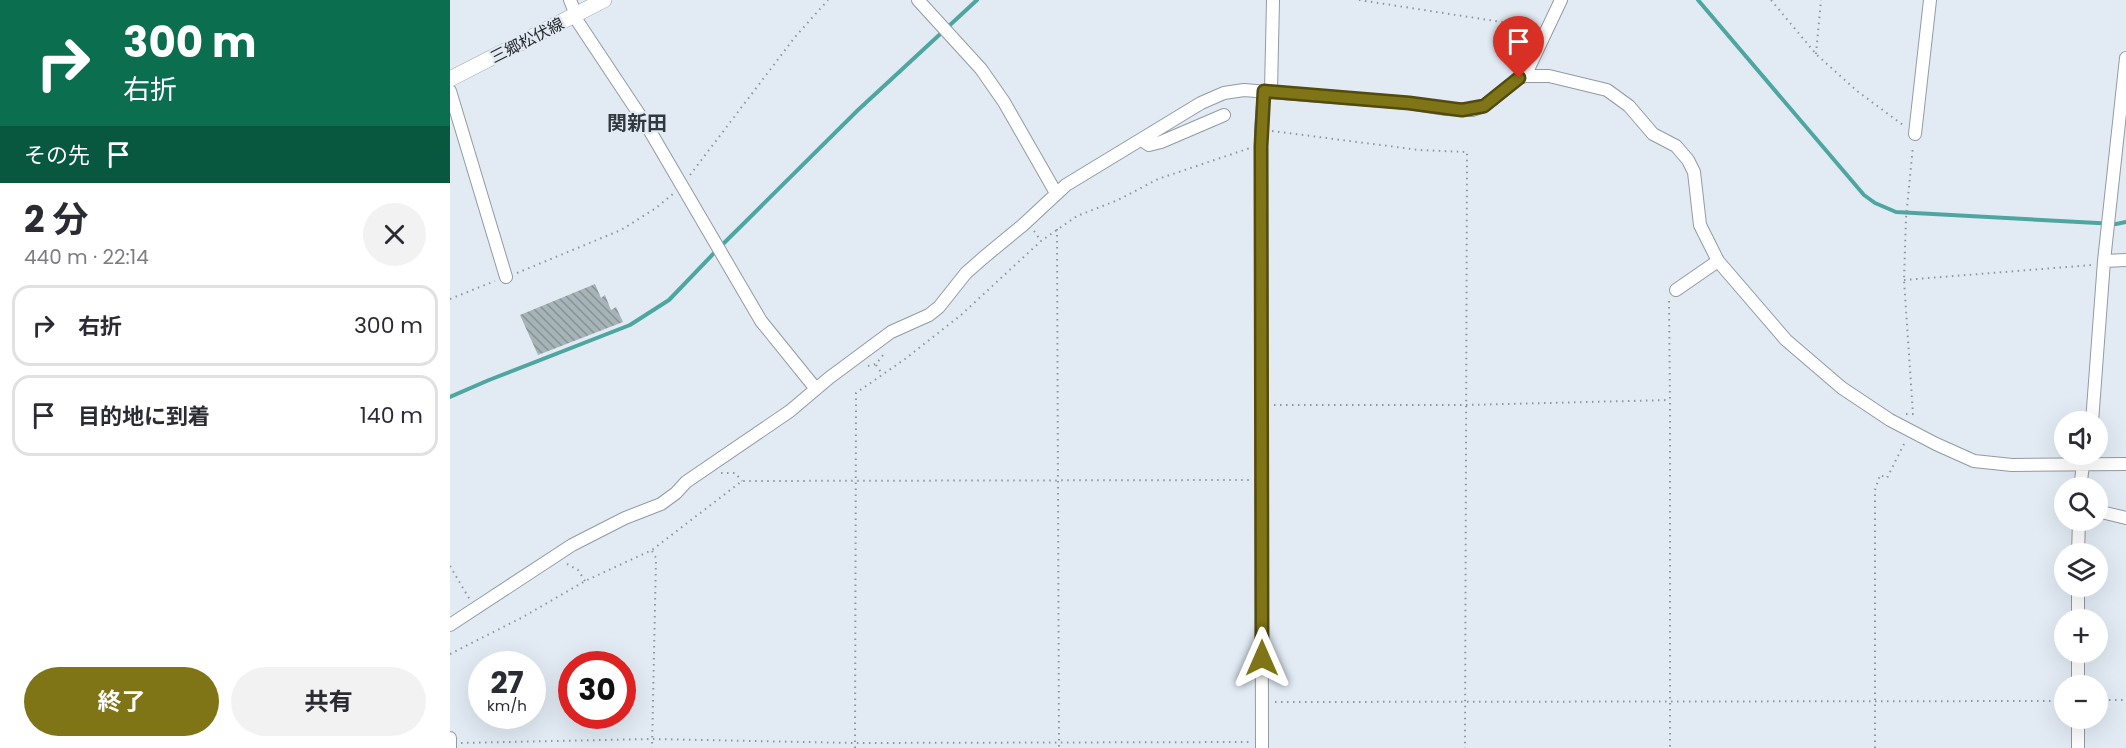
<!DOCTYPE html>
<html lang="ja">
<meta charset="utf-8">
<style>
:root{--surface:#fff;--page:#f2f2f3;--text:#2b2b33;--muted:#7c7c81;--line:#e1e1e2;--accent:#7f7416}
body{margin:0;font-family:Poppins,"Noto Sans JP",sans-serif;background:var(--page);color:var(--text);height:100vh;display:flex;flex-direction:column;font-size:22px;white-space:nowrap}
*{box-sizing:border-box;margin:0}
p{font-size:20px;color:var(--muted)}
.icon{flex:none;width:33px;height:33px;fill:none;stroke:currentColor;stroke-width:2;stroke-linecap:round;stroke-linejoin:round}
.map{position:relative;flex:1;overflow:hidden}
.sheet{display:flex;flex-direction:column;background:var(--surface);width:450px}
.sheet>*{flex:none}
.guide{background:#0b6e4f;color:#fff;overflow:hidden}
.buttons{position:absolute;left:1604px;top:411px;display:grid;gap:12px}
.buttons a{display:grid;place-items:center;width:54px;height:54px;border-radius:50%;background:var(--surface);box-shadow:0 6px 24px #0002;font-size:30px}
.speed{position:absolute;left:18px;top:651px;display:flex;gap:12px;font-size:30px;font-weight:700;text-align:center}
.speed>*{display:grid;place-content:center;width:78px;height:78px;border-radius:50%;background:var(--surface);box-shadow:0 6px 24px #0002;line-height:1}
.speed small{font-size:15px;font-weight:400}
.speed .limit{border:9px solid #d22;background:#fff;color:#111}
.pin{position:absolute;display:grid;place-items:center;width:51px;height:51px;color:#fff;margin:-62px -26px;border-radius:50% 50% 50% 0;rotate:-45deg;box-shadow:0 0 6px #0007}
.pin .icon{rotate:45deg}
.me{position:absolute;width:66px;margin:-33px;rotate:0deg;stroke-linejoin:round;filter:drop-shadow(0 0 4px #0008)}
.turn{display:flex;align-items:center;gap:21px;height:126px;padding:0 24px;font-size:27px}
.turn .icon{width:78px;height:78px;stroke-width:2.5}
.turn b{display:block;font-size:42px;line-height:51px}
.then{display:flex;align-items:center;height:57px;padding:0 24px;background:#0003;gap:12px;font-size:22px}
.round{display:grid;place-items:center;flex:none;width:63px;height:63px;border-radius:32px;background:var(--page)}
.summary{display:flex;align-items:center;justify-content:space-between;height:102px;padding:0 24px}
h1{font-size:36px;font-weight:700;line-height:45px}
.primary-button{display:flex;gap:12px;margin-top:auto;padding:12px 24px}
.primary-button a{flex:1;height:69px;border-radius:36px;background:var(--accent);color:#fff;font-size:24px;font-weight:700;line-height:69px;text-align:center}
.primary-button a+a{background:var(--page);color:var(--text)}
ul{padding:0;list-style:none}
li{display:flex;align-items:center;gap:18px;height:81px;margin:0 12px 9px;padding:0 12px;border:3px solid var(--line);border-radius:18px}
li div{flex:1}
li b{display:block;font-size:22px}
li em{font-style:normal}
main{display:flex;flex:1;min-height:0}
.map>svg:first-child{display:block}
</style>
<main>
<section class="sheet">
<div class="guide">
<div class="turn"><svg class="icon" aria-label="right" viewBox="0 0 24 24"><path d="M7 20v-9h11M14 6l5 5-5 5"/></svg><div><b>300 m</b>右折</div></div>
<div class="then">その先<svg class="icon" aria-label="arrive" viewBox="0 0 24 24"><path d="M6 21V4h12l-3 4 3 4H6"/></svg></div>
</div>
<div class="summary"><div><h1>2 分</h1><p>440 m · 22:14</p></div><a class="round"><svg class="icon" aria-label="close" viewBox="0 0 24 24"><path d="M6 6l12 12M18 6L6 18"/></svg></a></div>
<ul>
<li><svg class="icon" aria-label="right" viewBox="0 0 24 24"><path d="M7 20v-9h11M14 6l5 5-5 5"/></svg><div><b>右折</b></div><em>300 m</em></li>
<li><svg class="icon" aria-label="arrive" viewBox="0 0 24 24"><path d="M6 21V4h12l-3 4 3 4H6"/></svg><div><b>目的地に到着</b></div><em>140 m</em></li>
</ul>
<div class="primary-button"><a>終了</a><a>共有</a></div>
</section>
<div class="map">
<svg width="1676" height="748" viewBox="0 0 1676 748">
<defs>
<pattern id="building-back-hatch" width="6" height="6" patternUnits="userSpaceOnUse" patternTransform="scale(1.5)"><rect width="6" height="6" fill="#a6b3b7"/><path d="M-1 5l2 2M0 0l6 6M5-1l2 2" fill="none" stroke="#879295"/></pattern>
</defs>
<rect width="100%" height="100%" fill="#e2ebf4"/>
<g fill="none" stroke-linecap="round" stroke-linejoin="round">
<path stroke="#4ea6a1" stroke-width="4" d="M1248 0 1414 195 1425 203 1446 212 1666 224 1676 222
M271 246 408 110 527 0
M0 397 39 380 180 325 219 300 266 251"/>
</g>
<path fill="url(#building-back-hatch)" d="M145 284 151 298 155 295 161 310 166 307 173 322 88 355 70 315Z"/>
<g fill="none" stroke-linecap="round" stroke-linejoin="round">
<g stroke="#929aa2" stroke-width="14">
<path id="minor" d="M120 0 126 15
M468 0 531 69 554 102 606 193
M124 16 197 126 311 321 366 389
M1075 76 1111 0
M0 91 56 277
M821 91 823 0
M1465 134 1480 0
M692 140 699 145 711 142 774 115
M1654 261 1676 260
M1226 290 1268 261
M1642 422 1654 261 1676 58
M1630 488 1633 465
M1647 511 1676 518
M1628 554 1629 520
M1628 620V586
M0 625 122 545 175 518 211 504 226 493 236 482 340 411 379 378 441 332 479 315 489 307 516 273 533 258 573 225 616 185 751 103 774 93 794 90 959 103 996 109 1022 110 1034 106 1069 78 1075 76H1099L1157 90 1179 106 1203 134 1226 146 1238 160 1244 172 1250 225 1268 261 1336 340 1392 388 1440 420 1486 444 1524 461 1562 465 1676 464
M1628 686V652
M0 738V748
M812 748 811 131 814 91
M1628 748V718"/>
</g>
<g stroke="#929aa2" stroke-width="16">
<path id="major" d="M0 79 154 0"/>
</g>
<path stroke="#8f959c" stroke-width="2" stroke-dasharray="1.5 4.5" stroke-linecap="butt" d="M909 0 1084 27
M1321 0 1366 54 1407 91 1453 125
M1366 54 1371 0
M822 131 969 150 1017 152 1015 748
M240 175 345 37 378 0
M607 229 609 748
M584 231 591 241
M67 273 171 230 206 208 224 193
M1454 280 1642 265
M0 299 45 281
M1219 301 1220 400V748
M426 365 433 375
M418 366 426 364 434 354
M824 405H1015L1220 400
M1456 414H1463L1454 280 1456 218 1463 146
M271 473H285L292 481
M202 551 206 558 202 748
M117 564 128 570 135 581
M0 566 20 600
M0 654 73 617 135 581 202 550 292 481 800 480
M1647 700H1676
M825 702 1614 701
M11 743 202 739 405 743 801 742
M405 748 406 393 455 359 511 315 591 241 627 216 668 200 708 179 800 148
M1425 748V490L1430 475 1437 478 1455 442"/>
<use href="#minor" stroke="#fff" stroke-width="12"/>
<use href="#major" stroke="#fff" stroke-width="15"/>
</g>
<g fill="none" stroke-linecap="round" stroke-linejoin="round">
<g stroke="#534b0e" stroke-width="15">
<path id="route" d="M812 658 811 146 814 91 959 103 1012 110 1034 106 1069 78"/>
</g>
<use href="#route" stroke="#7f7416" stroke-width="10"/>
</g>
<g text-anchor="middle" stroke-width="4.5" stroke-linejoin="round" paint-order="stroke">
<g font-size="16" fill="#25282c" stroke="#e2ebf4">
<text transform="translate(77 40) rotate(-27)" y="6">三郷松伏線</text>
</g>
<g font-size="20" font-weight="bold" fill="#31383f" stroke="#e2ebf4">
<text x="187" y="130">関新田</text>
</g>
</g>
</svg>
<div class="buttons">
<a><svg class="icon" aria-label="sound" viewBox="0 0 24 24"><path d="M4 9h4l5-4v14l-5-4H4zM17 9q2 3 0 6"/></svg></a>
<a><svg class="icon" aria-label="search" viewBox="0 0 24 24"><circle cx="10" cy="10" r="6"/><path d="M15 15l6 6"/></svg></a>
<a><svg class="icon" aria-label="layers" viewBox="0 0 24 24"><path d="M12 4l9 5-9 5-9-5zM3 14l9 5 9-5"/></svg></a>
<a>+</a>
<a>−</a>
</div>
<div class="speed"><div>27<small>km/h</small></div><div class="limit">30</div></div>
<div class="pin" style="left:1069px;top:78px;background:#d93025"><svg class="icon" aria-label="arrive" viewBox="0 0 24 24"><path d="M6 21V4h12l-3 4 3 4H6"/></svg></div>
<svg class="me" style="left:812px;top:658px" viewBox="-20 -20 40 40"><path d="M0-17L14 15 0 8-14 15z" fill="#7f7416" stroke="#fff" stroke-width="4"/></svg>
</div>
</main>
